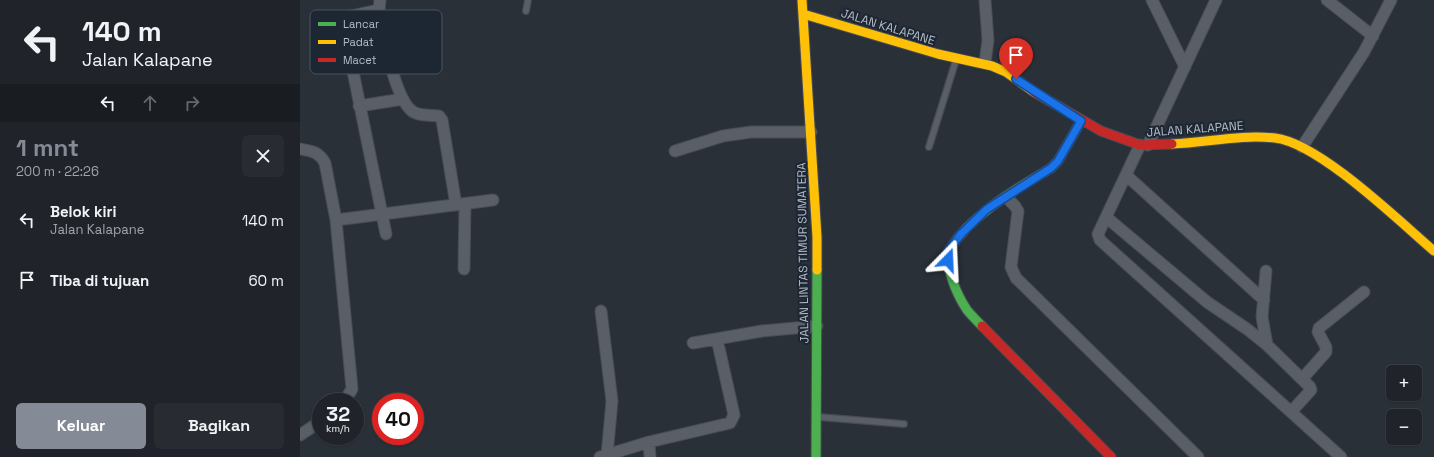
<!DOCTYPE html>
<html lang="id">
<meta charset="utf-8">
<style>
:root{--surface:#20242a;--page:#282c32;--text:#f1f3f6;--muted:#a2a4a8;--line:#3d4147;--accent:#848b96}
body{margin:0;font-family:"Space Grotesk",sans-serif;background:var(--page);color:var(--text);height:100vh;display:flex;flex-direction:column;font-size:15px;white-space:nowrap}
*{box-sizing:border-box;margin:0}
p{font-size:13px;color:var(--muted)}
.icon{flex:none;width:22px;height:22px;fill:none;stroke:currentColor;stroke-width:2;stroke-linecap:round;stroke-linejoin:round}
.map{position:relative;flex:1;overflow:hidden}
.sheet{display:flex;flex-direction:column;background:var(--surface);width:300px}
.sheet>*{flex:none}
.guide{background:#20242a;color:var(--text);overflow:hidden}
.tools{position:absolute;left:1086px;top:365px;display:grid;gap:8px}
.tools a{display:grid;place-items:center;width:36px;height:36px;border-radius:6px;background:var(--surface);box-shadow:0 1px 3px #0004,0 0 0 1px var(--line);font-size:20px}
.speed{position:absolute;left:12px;top:393px;display:flex;gap:8px;font-size:20px;font-weight:700;text-align:center}
.speed>*{display:grid;place-content:center;width:52px;height:52px;border-radius:50%;background:var(--surface);box-shadow:0 1px 3px #0004,0 0 0 1px var(--line);line-height:1}
.speed small{font-size:10px;font-weight:400}
.speed .limit{border:6px solid #d22;background:#fff;color:#111}
.pin{position:absolute;display:grid;place-items:center;width:34px;height:34px;color:#fff;margin:-41px -17px;border-radius:50% 50% 50% 0;rotate:-45deg;box-shadow:0 0 4px #0007}
.pin .icon{rotate:45deg}
.me{position:absolute;width:44px;margin:-22px;rotate:21deg;stroke-linejoin:round;filter:drop-shadow(0 0 3px #0008)}
.turn{display:flex;align-items:center;gap:14px;height:84px;padding:0 16px;font-size:18px}
.turn .icon{width:52px;height:52px;stroke-width:2.5}
.turn b{display:block;font-size:28px;line-height:34px}
.lanes{display:flex;align-items:center;height:38px;padding:0 16px;background:#0003;justify-content:center;gap:20px;direction:ltr}
.lanes .off{opacity:.35}
.round{display:grid;place-items:center;flex:none;width:42px;height:42px;border-radius:6px;background:var(--page)}
.headline{display:flex;align-items:center;justify-content:space-between;height:68px;padding:0 16px}
h1{font-size:24px;font-weight:800;line-height:30px;color:var(--accent)}
.action{display:flex;gap:8px;margin-top:auto;padding:8px 16px}
.action a{flex:1;height:46px;border-radius:6px;background:var(--accent);color:#fff;font-size:16px;font-weight:800;line-height:46px;text-align:center}
.action a+a{background:var(--page);color:var(--text)}
ul{padding:0;list-style:none}
li{display:flex;align-items:center;gap:12px;height:60px;padding:0 16px}
li div{flex:1}
li b{display:block;font-size:15px}
li em{font-style:normal}
main{display:flex;flex:1;min-height:0}
.map>svg:first-child{display:block}
</style>
<main>
<section class="sheet">
<div class="guide">
<div class="turn"><svg class="icon" aria-label="left" viewBox="0 0 24 24"><path d="M17 20v-9H6M10 6l-5 5 5 5"/></svg><div><b>140 m</b>Jalan Kalapane</div></div>
<div class="lanes"><svg class="icon" aria-label="left" viewBox="0 0 24 24"><path d="M17 20v-9H6M10 6l-5 5 5 5"/></svg><svg class="icon off" aria-label="ahead" viewBox="0 0 24 24"><path d="M12 20V5M6 11l6-6 6 6"/></svg><svg class="icon off" aria-label="right" viewBox="0 0 24 24"><path d="M7 20v-9h11M14 6l5 5-5 5"/></svg></div>
</div>
<div class="headline"><div><h1>1 mnt</h1><p>200 m · 22:26</p></div><a class="round"><svg class="icon" aria-label="close" viewBox="0 0 24 24"><path d="M6 6l12 12M18 6L6 18"/></svg></a></div>
<ul>
<li><svg class="icon" aria-label="left" viewBox="0 0 24 24"><path d="M17 20v-9H6M10 6l-5 5 5 5"/></svg><div><b>Belok kiri</b><p>Jalan Kalapane</p></div><em>140 m</em></li>
<li><svg class="icon" aria-label="arrive" viewBox="0 0 24 24"><path d="M6 21V4h12l-3 4 3 4H6"/></svg><div><b>Tiba di tujuan</b></div><em>60 m</em></li>
</ul>
<div class="action"><a>Keluar</a><a>Bagikan</a></div>
</section>
<div class="map">
<svg width="1134" height="457" viewBox="0 0 1134 457">
<rect width="100%" height="100%" fill="#2a3038"/>
<g fill="none" stroke-linecap="round" stroke-linejoin="round">
<g stroke="#484c55" stroke-width="8">
<path id="lane" d="M226 11 228 0
M629 147 656 60
M519 417 604 424"/>
</g>
<g stroke="#484c55" stroke-width="13">
<path id="street" d="M80 0 79 10 51 16 44 21V27L86 234
M852 0 885 67
M1027 0 1073 36
M79 10C83 33 94 97 112 111 118 116 131 115 139 116L142 120 156 205
M685 63 688 40 685 0
M59 106 103 99
M840 145 798 234 800 240 1041 457
M848 145 916 0
M1002 147 1064 52 1091 0
M0 149C12 151 19 152 25 163L36 220 52 389 44 402
M375 151 423 136 451 132H511
M826 175 964 300
M706 197 715 206 718 211 711 267 716 278 898 457
M806 217 907 302 947 329 967 345 1010 387 1011 390 991 412
M36 220 193 200
M164 269 165 204
M966 271 962 317 967 345
M301 311 312 401 307 455
M393 343 462 331 517 326
M1002 379 1026 352V347L1018 332 1019 328 1064 292
M0 435 21 421
M349 442 350 457
M300 457 349 442 430 423 434 415 417 339"/>
</g>
<g stroke="#484c55" stroke-width="11">
<path id="fast" d="M682 326C677 321 671 315 667 310 657 295 645 268 649 250 672 214 715 190 751 168L758 161 781 121
M516 457 517 270"/>
</g>
<g stroke="#484c55" stroke-width="11">
<path id="slow" d="M502 0 517 237V270
M503 14 638 54 692 66 706 72 734 92
M872 144C906 143 940 134 975 138 1019 143 1099 221 1134 251"/>
</g>
<g stroke="#484c55" stroke-width="11">
<path id="jam" d="M734 92 801 131 840 145 872 144
M682 326 811 457"/>
</g>
<use href="#lane" stroke="#5a5e66" stroke-width="5.5"/>
<use href="#street" stroke="#5a5e66" stroke-width="11"/>
<use href="#fast" stroke="#4caf50" stroke-width="9"/>
<use href="#slow" stroke="#ffc107" stroke-width="9"/>
<use href="#jam" stroke="#c62828" stroke-width="9"/>
</g>
<g fill="none" stroke-linecap="round" stroke-linejoin="round">
<g stroke="#114b97" stroke-width="10">
<path id="route" d="M648 260V251L661 234 687 209 751 168 758 161 781 121 716 79"/>
</g>
<use href="#route" stroke="#1a73e8" stroke-width="7"/>
</g>
<g text-anchor="middle" stroke-width="4" stroke-linejoin="round" paint-order="stroke">
<g font-size="12" fill="#b4bcc9" stroke="#1d2633">
<text transform="translate(588 27) rotate(17)" y="4">JALAN KALAPANE</text>
<text transform="translate(895 129) rotate(-4)" y="4">JALAN KALAPANE</text>
<text transform="translate(503 253) rotate(-91)" y="4">JALAN LINTAS TIMUR SUMATERA</text>
</g>
</g>
<rect x="10" y="10" width="132" height="64" rx="6" fill="#1d2633" stroke="#4a5360" stroke-width="1"/>
<rect x="18" y="22" width="18" height="4" fill="#4caf50"/>
<rect x="18" y="40" width="18" height="4" fill="#ffc107"/>
<rect x="18" y="58" width="18" height="4" fill="#c62828"/>
<g font-size="11" fill="#b4bcc9">
<text x="43" y="28">Lancar</text>
<text x="43" y="46">Padat</text>
<text x="43" y="64">Macet</text>
</g>
</svg>
<div class="tools">
<a>+</a>
<a>−</a>
</div>
<div class="speed"><div>32<small>km/h</small></div><div class="limit">40</div></div>
<div class="pin" style="left:716px;top:79px;background:#d93025"><svg class="icon" aria-label="arrive" viewBox="0 0 24 24"><path d="M6 21V4h12l-3 4 3 4H6"/></svg></div>
<svg class="me" style="left:648px;top:260px" viewBox="-20 -20 40 40"><path d="M0-17L14 15 0 8-14 15z" fill="#1a73e8" stroke="#fff" stroke-width="4"/></svg>
</div>
</main>
